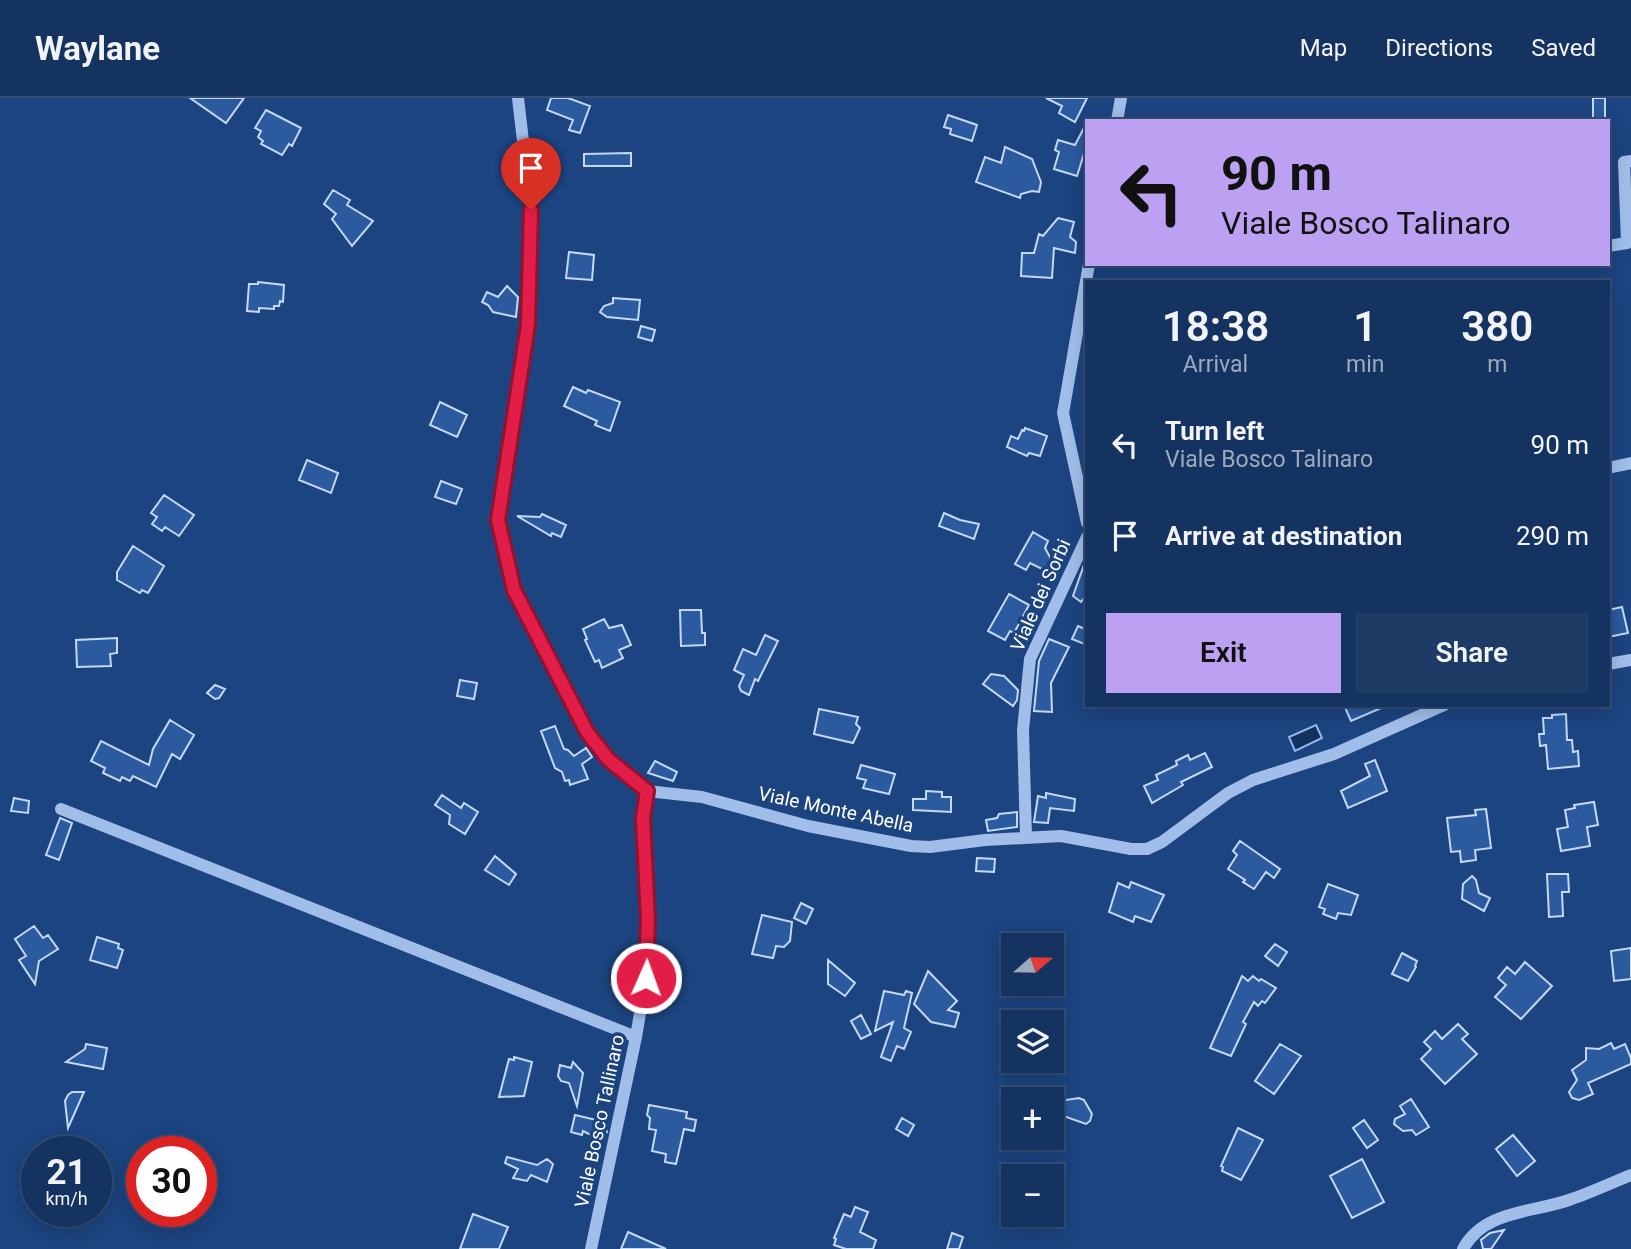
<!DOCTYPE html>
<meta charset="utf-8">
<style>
:root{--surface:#153360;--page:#1e3b66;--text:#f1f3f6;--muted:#9daabd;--line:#344e75;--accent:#bca0f2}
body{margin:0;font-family:Roboto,sans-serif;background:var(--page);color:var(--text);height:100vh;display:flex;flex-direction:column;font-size:26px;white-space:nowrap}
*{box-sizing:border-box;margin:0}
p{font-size:23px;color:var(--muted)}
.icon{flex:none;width:38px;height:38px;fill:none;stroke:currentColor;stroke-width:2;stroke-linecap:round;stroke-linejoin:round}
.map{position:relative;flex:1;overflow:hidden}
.details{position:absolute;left:1085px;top:182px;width:525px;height:427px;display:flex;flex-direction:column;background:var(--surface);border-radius:0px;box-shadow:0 4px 18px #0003,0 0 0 2px var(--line)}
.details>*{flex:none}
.guide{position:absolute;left:1085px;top:21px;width:525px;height:147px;border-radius:0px;box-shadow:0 4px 18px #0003,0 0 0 2px var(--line);background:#bca0f2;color:#111;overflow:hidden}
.needle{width:46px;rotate:70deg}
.controls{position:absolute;left:1001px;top:835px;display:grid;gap:14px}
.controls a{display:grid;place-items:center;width:63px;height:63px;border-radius:0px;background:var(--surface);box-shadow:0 4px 18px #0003,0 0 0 2px var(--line);font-size:35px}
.speed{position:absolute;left:21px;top:1038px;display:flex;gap:14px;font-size:35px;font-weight:700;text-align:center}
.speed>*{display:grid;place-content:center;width:91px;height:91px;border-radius:50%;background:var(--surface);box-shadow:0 4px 18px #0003,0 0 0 2px var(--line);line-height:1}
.speed small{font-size:18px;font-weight:400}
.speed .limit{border:10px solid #d22;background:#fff;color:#111}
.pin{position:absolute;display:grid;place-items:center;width:60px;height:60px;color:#fff;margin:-72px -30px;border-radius:50% 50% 50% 0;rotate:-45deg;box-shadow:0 0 7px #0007}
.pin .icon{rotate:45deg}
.me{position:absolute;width:77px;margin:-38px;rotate:2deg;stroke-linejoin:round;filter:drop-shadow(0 0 5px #0008)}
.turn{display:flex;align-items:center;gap:24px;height:147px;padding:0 21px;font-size:32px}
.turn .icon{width:91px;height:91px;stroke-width:2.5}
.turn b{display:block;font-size:49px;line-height:60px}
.eta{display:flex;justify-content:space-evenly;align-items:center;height:119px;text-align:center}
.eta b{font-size:42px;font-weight:600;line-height:49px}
.action{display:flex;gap:14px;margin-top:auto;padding:14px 21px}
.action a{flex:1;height:80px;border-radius:0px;background:var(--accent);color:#111;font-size:28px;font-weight:600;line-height:80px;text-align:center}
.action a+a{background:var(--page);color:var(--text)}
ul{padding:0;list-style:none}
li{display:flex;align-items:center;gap:21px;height:91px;padding:0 21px}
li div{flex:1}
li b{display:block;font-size:26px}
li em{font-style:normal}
header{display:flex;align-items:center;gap:42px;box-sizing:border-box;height:98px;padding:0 35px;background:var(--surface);border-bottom:2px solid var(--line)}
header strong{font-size:33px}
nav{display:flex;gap:38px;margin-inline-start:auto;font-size:24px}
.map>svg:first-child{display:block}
</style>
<header>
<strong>Waylane</strong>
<nav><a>Map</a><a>Directions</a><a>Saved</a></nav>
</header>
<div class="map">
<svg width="1631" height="1151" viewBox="0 0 1631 1151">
<rect width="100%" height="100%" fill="#1c4480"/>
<path fill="#13305e" stroke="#93b8eb" stroke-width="2" d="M1316 627 1322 640 1295 653 1289 639Z"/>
<path fill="#2b5a9e" stroke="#c4d9f7" stroke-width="2" d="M190 0H244L226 25Z
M551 0H568L590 8 580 35 569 32 573 22 547 12Z
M1046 0H1087L1075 24 1059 15 1062 8Z
M1593 0H1605V23H1593Z
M266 12 301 30 292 48 289 46 282 57 261 46 263 43 258 39 261 33 255 30Z
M948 17 977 27 972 43 950 36 951 31 944 29Z
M1087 24V46L1077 78 1054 71 1059 54 1055 52 1058 42 1075 47Z
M1005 49 1032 61 1041 84 1039 94 1032 93 1021 96 1020 100 976 84 985 59 1001 65Z
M631 55V68H584V56Z
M333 92 350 102 347 107 373 123 352 148 332 121 336 116 324 106Z
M1058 120 1074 124 1070 139 1076 144 1075 155 1054 150 1052 180 1021 178 1022 155H1034L1039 136 1043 138Z
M569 154 594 157 592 182 566 180Z
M258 184 284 187 283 204 280 203 279 208H274V211L259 210V214L247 213 249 186H258Z
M507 188 518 199 516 219 493 214 488 207 482 204 487 194 498 199Z
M613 200 640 202 638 222 607 219 600 214 604 208 613 205Z
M641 228 655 232 652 243 638 239Z
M573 289 586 295 588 292 620 304 610 333 595 327 597 323 564 308Z
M440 304 467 317 457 339 430 327Z
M1025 330 1047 338 1040 358 1029 355 1027 358 1007 349 1011 338 1018 341 1022 332 1024 333Z
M307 362 338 375 331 395 299 382Z
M441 383 462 391 456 406 435 399Z
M164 397 194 417 179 438 165 429 162 433 152 426 157 419 151 415Z
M944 415 960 422 979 426 974 441 939 428Z
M542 416 566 427 561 439 552 435 551 438 517 418 540 419Z
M1033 434 1048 443 1045 450 1051 461 1046 473 1030 465 1026 472 1015 466Z
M133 448 164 468 148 495 142 492 140 495 117 482V474Z
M1085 464H1087V497L1081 504 1073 498Z
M1009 496 1029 507 1014 535 1010 533 1005 542 988 533Z
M1622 509 1628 535 1608 539V512Z
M680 512H701L702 535H705V547L681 548Z
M604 521 609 530 622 527 631 547 619 552 623 560 602 570 599 562 595 564 585 542 587 541 583 531Z
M1078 528 1087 532V547L1072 541Z
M765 537 778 543 758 583 755 581 749 597 741 593 739 588 744 577 734 572 743 551 756 557Z
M117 540V555L110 556 111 568 77 569 76 542Z
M1049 541 1069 549 1051 585 1052 614 1034 613 1039 563Z
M991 576 1004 578 1018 592 1017 602 1013 608 983 586Z
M460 582 477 585 474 601 457 598Z
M215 587 225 591 219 600 215 601 207 595Z
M1344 607H1388L1351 623Z
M819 611 858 619 856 626 860 630 853 645 814 636Z
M1566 616 1567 642H1572L1573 654 1578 653 1579 668 1548 671 1546 647 1540 648 1539 636H1544L1543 620H1552V617Z
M170 622 194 637 180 661 172 656 156 689 133 678 130 683 122 679 120 683 103 675 105 670 91 663 101 643 149 667 153 651Z
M555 628 564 651 568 652 574 658 586 650 592 659 582 666 588 681 570 687 569 682 565 683 562 674 555 670 541 633Z
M1205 655 1212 669 1181 684 1183 687 1152 705 1144 688 1158 682 1156 677 1177 667 1176 663 1188 657 1190 662Z
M1375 662 1387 693 1348 710 1341 693 1370 678 1365 666Z
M655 663 677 674 673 683 648 675Z
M861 667 895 676 889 696 863 690 866 682 857 680Z
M926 693 942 694V699H951V714L913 712V701H926Z
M1046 695 1075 701 1074 713 1050 710 1048 725 1034 724 1038 698 1046 700Z
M442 697 461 710 464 705 478 714 465 736 449 726 450 717 435 707Z
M14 700 29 703 28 715 11 713Z
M1594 704 1598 727 1587 729 1590 748 1561 753 1557 731 1568 729 1565 712 1575 710 1574 707Z
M1486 711 1491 750 1475 752 1476 762 1461 764 1460 753 1451 754 1447 720 1476 717 1475 712Z
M1017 714V729L988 733 986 722 997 720 999 716Z
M60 720 72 725 59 762 46 757Z
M1240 743 1280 771 1274 780 1266 774 1254 791 1243 784 1245 782 1228 771 1237 757 1233 753Z
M495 758 516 776 509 787 485 772Z
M977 760 995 761 994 774 976 773Z
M1547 776H1568L1569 794H1562L1563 818 1549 819Z
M1472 778 1476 782 1479 795 1490 800 1484 813 1462 801 1463 786Z
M1131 784 1164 797 1151 824 1135 818 1133 824 1109 814 1118 785 1129 790Z
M1328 786 1358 797 1351 817 1338 815 1336 821 1323 816 1325 811 1319 809Z
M801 805 813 811 806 826 794 820Z
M762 817 792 824 790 843 784 849 776 848 773 860 752 856Z
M34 828 43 840 48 837 58 851 39 863 35 886 19 862 26 858 15 841Z
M97 839 119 846 118 850 123 852 117 870 90 862Z
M1275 846 1287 854 1278 868 1265 858Z
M1631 850V881L1614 883 1611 853Z
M1402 855 1417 863 1415 868 1416 869 1408 883 1392 876Z
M828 862 855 885 845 898 828 886Z
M1525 864 1552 888 1521 921 1495 899 1506 887 1498 880 1507 869 1515 876Z
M928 873 957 903 948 912 959 915 955 929 931 924 914 906Z
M1242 878 1248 883 1253 878 1259 883 1261 881 1276 890 1265 905 1262 903 1258 908 1254 904 1243 924 1246 926 1231 958 1210 950Z
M884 893 904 897 906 893 912 895 904 930 911 934 904 951 897 948 891 963 881 959 893 924 875 933Z
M861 917 871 936 861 941 851 923Z
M1458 926 1468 936 1462 941 1477 956 1445 986 1421 961 1431 951 1424 944 1435 933 1442 941Z
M1611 945 1614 951 1625 946 1631 960V966L1588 985 1593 996 1579 1002 1572 1000 1569 994 1577 982 1572 972 1586 962V950L1599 951Z
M86 946 107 950 103 971 66 964 85 951Z
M1280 946 1301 958 1274 996 1255 983Z
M514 959 532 964 524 998 499 999 509 961 514 962Z
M573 964 583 975 577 1008 569 985 561 983 558 978 560 967 571 970Z
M72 994H84L68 1030 65 1003 68 997Z
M1079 1000 1084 1002 1092 1016 1090 1023 1086 1026 1052 1014V1004Z
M1411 1001 1429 1029 1416 1037 1412 1032 1403 1033 1394 1026 1395 1021 1405 1016 1400 1008Z
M649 1007 687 1014 686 1020 696 1022 694 1033 684 1031 676 1066 665 1064 666 1056 652 1053 656 1032 649 1031 650 1020 647 1017Z
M575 1017 605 1024 607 1034 599 1041 583 1033 582 1037 571 1034Z
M902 1020 914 1027 908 1038 896 1031Z
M1364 1022 1378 1042 1367 1050 1353 1030Z
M1238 1030 1263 1042 1241 1082 1222 1073 1223 1069 1221 1068Z
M1513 1037 1535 1063 1517 1078 1496 1051Z
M507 1059 537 1067 547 1061 553 1066 547 1084 531 1077 527 1083 513 1080 518 1071 505 1065Z
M1362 1061 1384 1104 1352 1120 1330 1078Z
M855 1109 868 1114 860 1134 876 1142 873 1151H846L834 1147 836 1141 834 1140 844 1116 851 1119Z
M473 1116 508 1129 499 1151H460Z
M1504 1132 1491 1151H1483L1481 1142 1490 1135Z
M628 1134 666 1151H621Z
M952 1135 963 1139 959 1151H947Z"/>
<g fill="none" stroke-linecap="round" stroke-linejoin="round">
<path stroke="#a0bee9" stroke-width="12" d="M518 0 531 112 528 227 498 422 514 492 587 633 608 661 647 693
M1117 23 1121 0
M1608 148 1627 145 1624 64 1631 63
M1608 370 1631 365
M1087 425 1063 315 1089 166
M1608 566 1631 562
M647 693 702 699 808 728 911 748 930 749 985 742 1061 738 1131 751H1147L1162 744 1228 695 1253 682 1334 656 1444 607
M61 711 636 939
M1026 739 1023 632 1030 561 1087 439
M591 1151 636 939 646 880 648 821 643 720 647 693
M1463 1151C1484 1112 1532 1115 1569 1102 1590 1095 1611 1085 1631 1077"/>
</g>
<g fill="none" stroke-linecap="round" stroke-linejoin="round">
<g stroke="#92132f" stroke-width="18">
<path id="route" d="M531 112 528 227 498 422 514 492 587 634 608 661 647 693 643 720 648 821 646 880"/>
</g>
<use href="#route" stroke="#e11d48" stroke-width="12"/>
</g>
<g text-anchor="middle" stroke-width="7" stroke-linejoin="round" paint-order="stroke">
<g font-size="19" fill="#fff" stroke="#1c4480">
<text transform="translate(1040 497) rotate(-66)" y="7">Viale dei Sorbi</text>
<text transform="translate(836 711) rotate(12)" y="7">Viale Monte Abella</text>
<text transform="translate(599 1023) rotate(-78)" y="7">Viale Bosco Tallinaro</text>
</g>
</g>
</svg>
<div class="controls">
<a><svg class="needle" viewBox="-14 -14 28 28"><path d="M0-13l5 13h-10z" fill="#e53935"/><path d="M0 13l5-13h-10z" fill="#9daabd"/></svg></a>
<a><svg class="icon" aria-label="layers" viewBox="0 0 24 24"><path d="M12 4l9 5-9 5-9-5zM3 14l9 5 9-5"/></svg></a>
<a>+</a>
<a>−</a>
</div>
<div class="speed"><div>21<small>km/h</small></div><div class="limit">30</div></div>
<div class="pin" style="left:531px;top:112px;background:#d93025"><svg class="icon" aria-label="arrive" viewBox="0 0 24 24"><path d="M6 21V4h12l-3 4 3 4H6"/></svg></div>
<svg class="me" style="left:646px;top:880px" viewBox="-20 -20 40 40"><circle r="17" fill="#e11d48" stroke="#fff" stroke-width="3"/><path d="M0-11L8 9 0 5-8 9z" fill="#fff"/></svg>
<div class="guide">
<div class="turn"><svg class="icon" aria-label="left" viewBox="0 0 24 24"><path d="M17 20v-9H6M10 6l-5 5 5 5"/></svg><div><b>90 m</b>Viale Bosco Talinaro</div></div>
</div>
<section class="details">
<div class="eta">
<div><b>18:38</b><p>Arrival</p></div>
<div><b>1</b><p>min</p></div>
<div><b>380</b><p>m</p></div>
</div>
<ul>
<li><svg class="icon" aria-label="left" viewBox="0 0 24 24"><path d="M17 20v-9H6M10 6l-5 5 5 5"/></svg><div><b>Turn left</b><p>Viale Bosco Talinaro</p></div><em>90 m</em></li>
<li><svg class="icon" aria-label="arrive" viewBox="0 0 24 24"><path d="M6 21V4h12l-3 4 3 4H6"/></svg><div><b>Arrive at destination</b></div><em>290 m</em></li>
</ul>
<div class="action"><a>Exit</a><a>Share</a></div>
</section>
</div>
